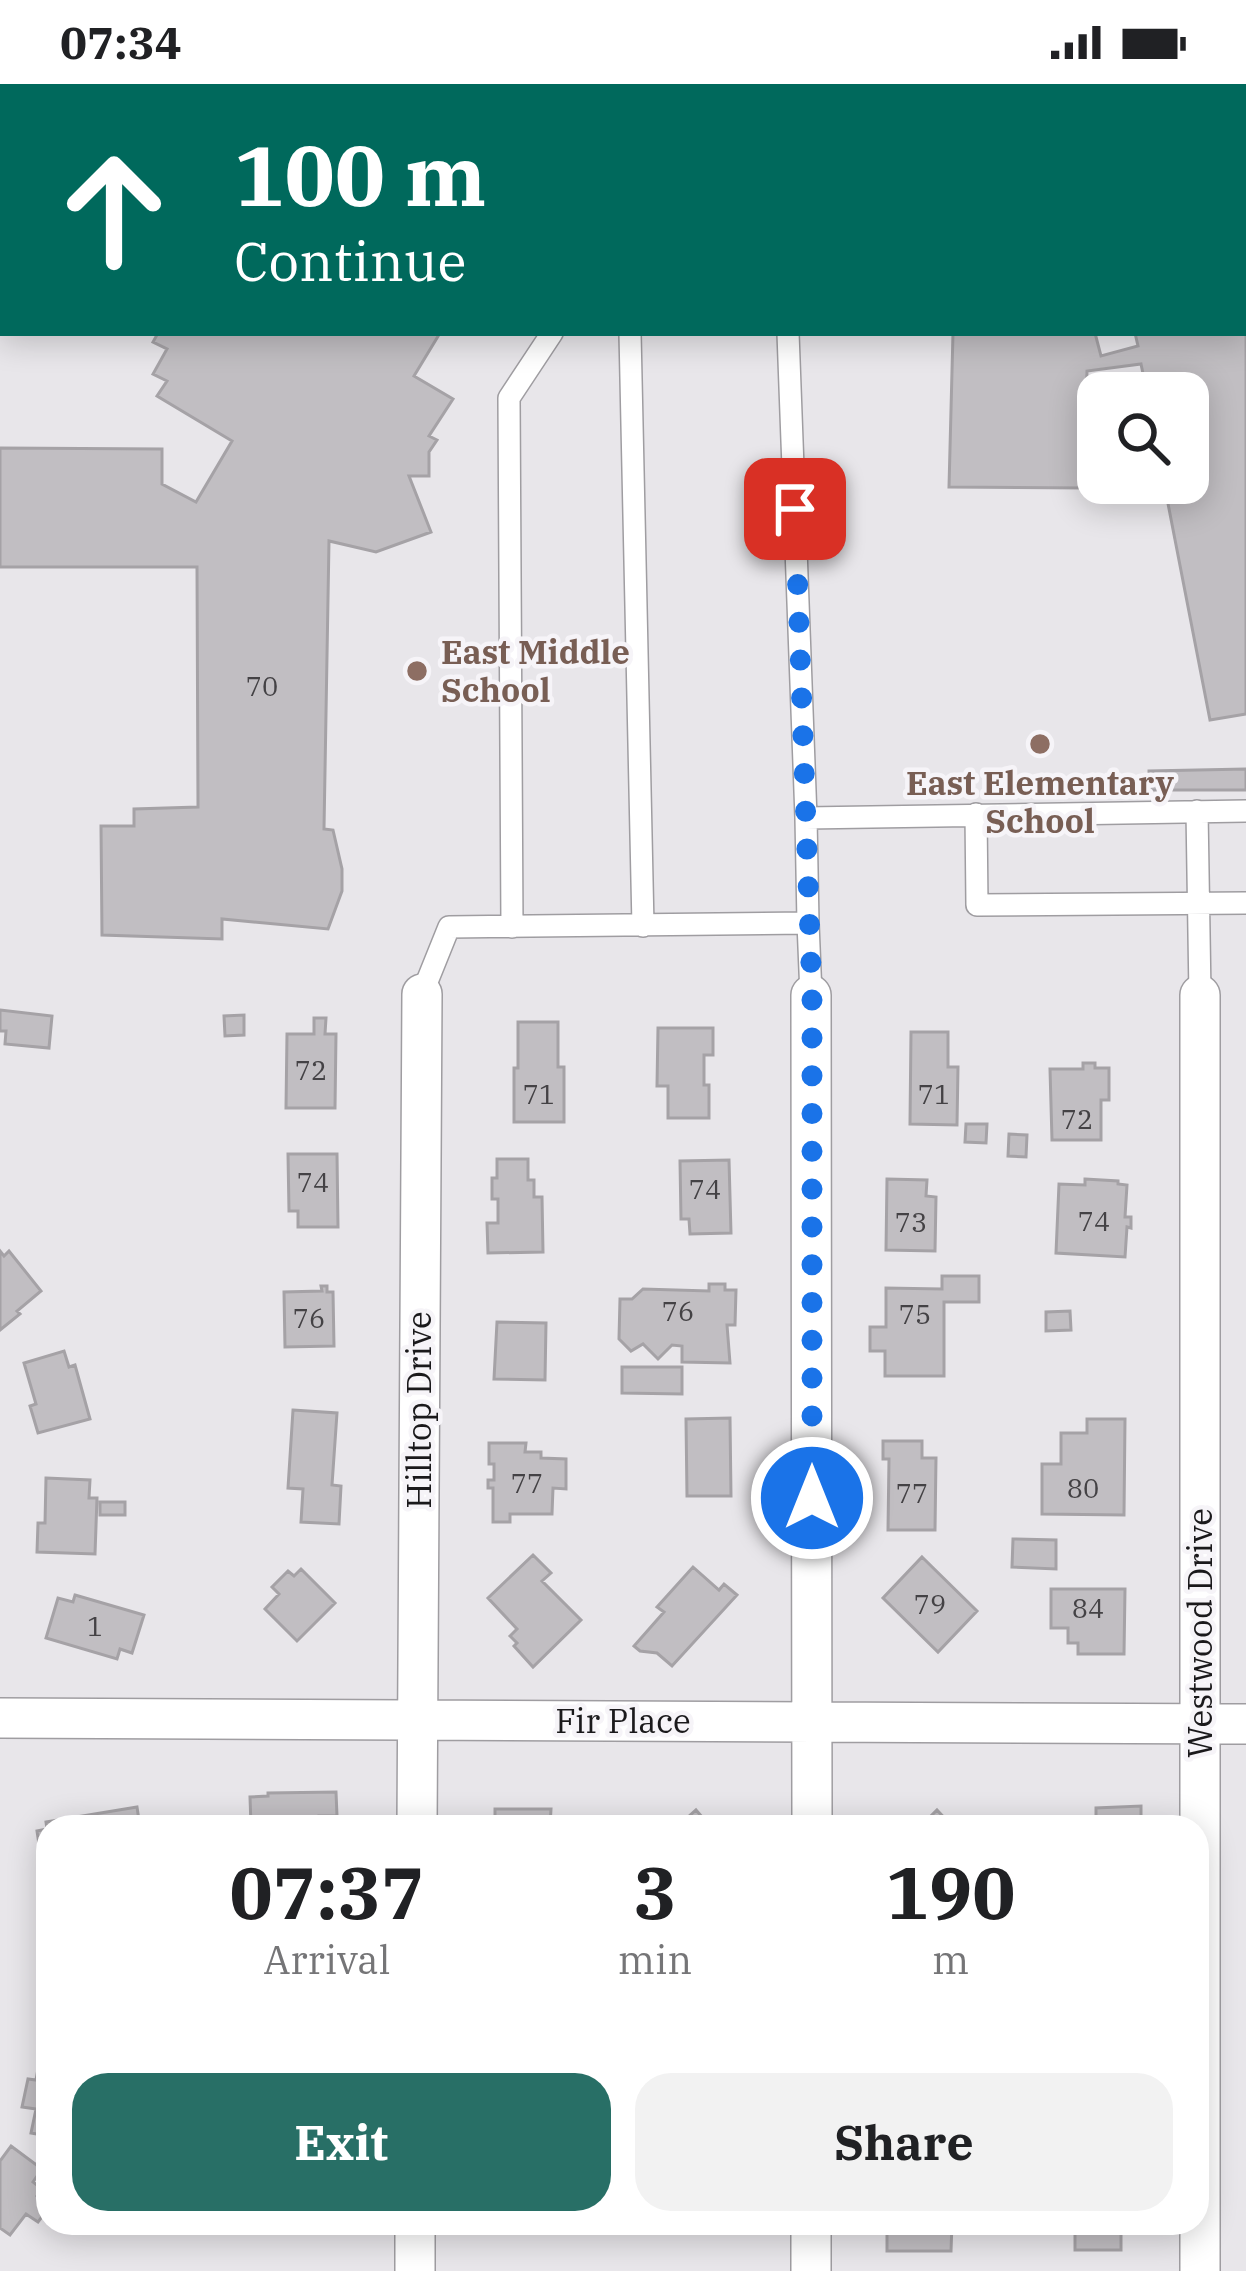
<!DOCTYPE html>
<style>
:root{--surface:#fff;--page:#f2f2f2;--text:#202124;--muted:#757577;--accent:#286f66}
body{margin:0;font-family:"IBM Plex Serif",serif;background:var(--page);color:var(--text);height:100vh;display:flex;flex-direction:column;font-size:45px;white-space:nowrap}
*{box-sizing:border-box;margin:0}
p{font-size:39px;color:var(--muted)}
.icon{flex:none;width:66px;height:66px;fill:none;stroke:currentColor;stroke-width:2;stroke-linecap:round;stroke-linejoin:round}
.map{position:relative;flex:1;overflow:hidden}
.panel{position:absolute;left:36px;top:1731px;width:1173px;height:420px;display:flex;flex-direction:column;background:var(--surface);border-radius:36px;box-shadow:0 6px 30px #0003}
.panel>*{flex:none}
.banner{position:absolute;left:0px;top:0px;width:1248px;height:252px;box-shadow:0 6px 30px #0003;background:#00695c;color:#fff;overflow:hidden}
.buttons{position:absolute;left:1077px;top:288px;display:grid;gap:24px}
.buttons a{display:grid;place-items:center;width:132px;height:132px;border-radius:24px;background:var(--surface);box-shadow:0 6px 30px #0003;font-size:60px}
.pin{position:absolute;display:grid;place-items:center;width:102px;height:102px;color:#fff;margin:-51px;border-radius:24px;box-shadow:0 6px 18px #0006}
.me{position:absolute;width:132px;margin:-66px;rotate:0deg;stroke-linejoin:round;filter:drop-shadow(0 0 9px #0008)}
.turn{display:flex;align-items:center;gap:42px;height:252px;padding:0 36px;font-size:54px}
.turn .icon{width:156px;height:156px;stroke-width:2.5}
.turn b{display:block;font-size:84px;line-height:102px}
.eta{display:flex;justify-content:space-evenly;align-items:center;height:204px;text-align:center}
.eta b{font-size:72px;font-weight:800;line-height:84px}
.action{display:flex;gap:24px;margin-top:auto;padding:24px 36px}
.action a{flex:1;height:138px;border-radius:36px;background:var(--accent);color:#fff;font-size:48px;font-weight:800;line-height:138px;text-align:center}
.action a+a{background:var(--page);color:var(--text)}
.status{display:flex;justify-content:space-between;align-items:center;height:84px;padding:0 60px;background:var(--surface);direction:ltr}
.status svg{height:33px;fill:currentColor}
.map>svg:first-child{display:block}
</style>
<div class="status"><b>07:34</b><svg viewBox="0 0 49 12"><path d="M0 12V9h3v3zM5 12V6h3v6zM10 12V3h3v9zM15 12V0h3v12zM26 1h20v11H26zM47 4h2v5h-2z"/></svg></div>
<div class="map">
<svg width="1246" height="2187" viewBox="0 0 1246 2187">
<rect width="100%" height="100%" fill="#e8e6ea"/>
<path fill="#c1bec2" stroke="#a5a2a6" stroke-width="3" d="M415 0H496L501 3H413Z
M1246 213V630L1210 636 1164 399H1188V309H1147L1141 280 1087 287 1084 404 949 403 953 249H1095L1101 272 1138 262 1135 249H1245Z
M158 249H440L414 292 453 315 429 352 437 356 429 368V392H409L431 448 376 468 329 457 324 745 333 746 342 785V807L328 845 222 835V855L102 851 101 742H134V725L198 723 197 483H0V364L162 365V400L196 418 232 357 157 312 167 297 153 290 167 265 153 258Z
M1246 685V706H1149V687Z
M0 926 52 932 49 964 5 960 6 947H0Z
M244 931V951L225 952 224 932Z
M314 934H326L325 950H336L335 1024H286L287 950H314Z
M518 938H558V983H564V1038H514V984H518Z
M658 944H713V971H704V1001H709V1034H668V1002H657Z
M911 948H948V983H958L957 1041 910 1040Z
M1083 979H1095V984H1109V1016H1101V1056H1052L1050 985H1083Z
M966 1040H987L986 1059 965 1058Z
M1009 1050 1027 1051 1026 1073 1008 1072Z
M288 1070H337L338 1143H298V1127H289Z
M497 1075H528V1096H534V1113H542L543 1168 488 1169 487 1139H498V1115H492V1094H497Z
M729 1076 731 1149 690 1150 689 1135H681L680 1077Z
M887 1095 927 1096 926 1112 936 1113 935 1167 886 1166Z
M1085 1095 1118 1097V1100L1127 1101 1125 1133H1131V1144L1127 1143 1125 1173 1056 1169 1059 1100 1085 1101Z
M0 1167 4 1172 9 1167 41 1207 17 1227 20 1230 0 1246Z
M942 1192H979V1218H944V1292H885V1267H870V1243H886V1204L942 1205Z
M709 1200H725V1206H736L735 1241H727L730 1279 682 1278V1262L672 1261 658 1275 643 1260 631 1267 619 1255 620 1215H632L643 1205 709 1207Z
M321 1202H327V1208H333L334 1262 285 1263 284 1208 322 1207Z
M1070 1227 1071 1246 1046 1247V1228Z
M497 1238 546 1239 545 1296 494 1295Z
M64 1267 69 1283 75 1281 90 1335 38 1349 30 1322 36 1320 24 1279Z
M622 1283H682V1310L622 1309Z
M293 1326 337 1329 332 1401 341 1402 339 1440 301 1438 303 1405 288 1404Z
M730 1334 731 1412H687L686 1335Z
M1087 1335H1125L1124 1431 1042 1430V1380H1061V1349H1087Z
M883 1357H922V1374H936L935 1446H888L889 1375H883Z
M489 1359H526L525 1368H541V1374L566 1375V1405L553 1404 552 1430H510V1438H493V1404H488V1396H494V1380H489Z
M46 1394 90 1396 89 1414H97L95 1470 37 1468 38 1439H45Z
M100 1418H125V1431H100Z
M1013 1455 1056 1456V1485L1012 1483Z
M533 1471 551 1489 542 1497 581 1536 533 1583 514 1562 517 1559 510 1552 517 1545 488 1514Z
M922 1473 977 1527 938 1568 883 1514Z
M693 1483 719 1506 724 1500 737 1511 672 1582 657 1569 640 1567 634 1562 664 1528 657 1523Z
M301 1485 335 1519 297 1557 265 1525 279 1510 272 1503 288 1487 294 1492Z
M1051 1505H1125L1124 1570H1078V1559H1068V1544H1051Z
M75 1511 144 1531 132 1569 120 1565 117 1575 46 1554 58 1514 73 1518Z
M336 1708 337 1732H319V1743L251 1742 250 1713 268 1712V1709Z
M1141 1722V1743H1094L1096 1742V1724Z
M137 1723 140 1743H48V1766L40 1767 37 1747 47 1745 46 1738Z
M495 1725H551L550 1742 495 1743Z
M696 1726 709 1741 715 1736 721 1743H677Z
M937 1726 953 1743H920Z
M44 1952 48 1953V2052L31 2049 36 2025 22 2023 28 1995 36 1996Z
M11 2062 42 2085 33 2098 42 2105 37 2112 48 2120V2125L38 2138 26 2130 10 2151 0 2144V2077Z
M265 2139H316V2148L265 2149Z
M887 2139H952L951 2167H887Z
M1075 2139H1121V2166H1075Z"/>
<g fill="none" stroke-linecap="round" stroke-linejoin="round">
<g stroke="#9f9da1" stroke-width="24">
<path id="lane" d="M587 0 591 3
M182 3 190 0
M0 80 3 78
M630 249 643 842
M788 249 806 734 1246 727
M1197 727 1200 911
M976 730 977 821 1246 819
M806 734 808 839
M512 843 509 314 552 249
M422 910 449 843 808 839 811 911"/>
</g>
<g stroke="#9f9da1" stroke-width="42">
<path id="street" d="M811 911 812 1743
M1200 911V2187
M0 1634 1246 1640
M417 1743 422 910
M415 2187V2139
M811 2187V2139"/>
</g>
<use href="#lane" stroke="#fff" stroke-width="21"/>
<use href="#street" stroke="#fff" stroke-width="39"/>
</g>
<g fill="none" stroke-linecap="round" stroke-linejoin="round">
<path stroke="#1a73e8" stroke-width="21" stroke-dasharray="0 37.8" d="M795 425 812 911V1414"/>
</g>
<g fill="#8d6e63" stroke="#f6f4f8" stroke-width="4.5">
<circle cx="417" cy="587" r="12"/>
<circle cx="1040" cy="660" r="12"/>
</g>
<g text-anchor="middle" stroke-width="9" stroke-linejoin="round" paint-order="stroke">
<g font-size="27" fill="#444245">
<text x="262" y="612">70</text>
<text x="311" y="996">72</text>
<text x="539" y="1020">71</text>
<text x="934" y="1020">71</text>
<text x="1077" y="1045">72</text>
<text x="313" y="1108">74</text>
<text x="705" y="1115">74</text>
<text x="1094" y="1147">74</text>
<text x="911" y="1148">73</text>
<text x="678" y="1237">76</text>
<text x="915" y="1240">75</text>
<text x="309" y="1244">76</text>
<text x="527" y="1409">77</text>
<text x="1083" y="1414">80</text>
<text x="912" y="1419">77</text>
<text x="930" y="1530">79</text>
<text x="1088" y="1534">84</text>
<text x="95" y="1552">1</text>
</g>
<g font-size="33" font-weight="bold" fill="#785e54" stroke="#f6f4f8" text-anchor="start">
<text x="441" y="580">East Middle<tspan x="441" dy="38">School</tspan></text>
<text x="1040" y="711" text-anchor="middle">East Elementary<tspan x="1040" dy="38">School</tspan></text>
</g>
<g font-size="33" fill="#1a191b" stroke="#f6f4f8">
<text transform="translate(419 1326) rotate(-90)" y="12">Hilltop Drive</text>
<text transform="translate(1200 1549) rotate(-90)" y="12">Westwood Drive</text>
<text x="623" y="1649">Fir Place</text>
</g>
</g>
</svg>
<div class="buttons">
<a><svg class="icon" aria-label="search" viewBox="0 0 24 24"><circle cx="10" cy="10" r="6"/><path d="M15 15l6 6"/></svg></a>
</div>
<div class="pin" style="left:795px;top:425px;background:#d93025"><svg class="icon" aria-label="arrive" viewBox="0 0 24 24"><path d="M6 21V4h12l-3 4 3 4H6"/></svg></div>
<svg class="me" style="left:812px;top:1414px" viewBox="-20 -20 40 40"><circle r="17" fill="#1a73e8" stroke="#fff" stroke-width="3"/><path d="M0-11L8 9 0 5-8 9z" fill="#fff"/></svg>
<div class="banner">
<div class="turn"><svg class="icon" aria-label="ahead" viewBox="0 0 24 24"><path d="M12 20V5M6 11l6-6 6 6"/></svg><div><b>100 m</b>Continue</div></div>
</div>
<section class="panel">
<div class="eta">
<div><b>07:37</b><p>Arrival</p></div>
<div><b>3</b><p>min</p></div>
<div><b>190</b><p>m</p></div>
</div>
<div class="action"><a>Exit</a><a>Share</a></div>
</section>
</div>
